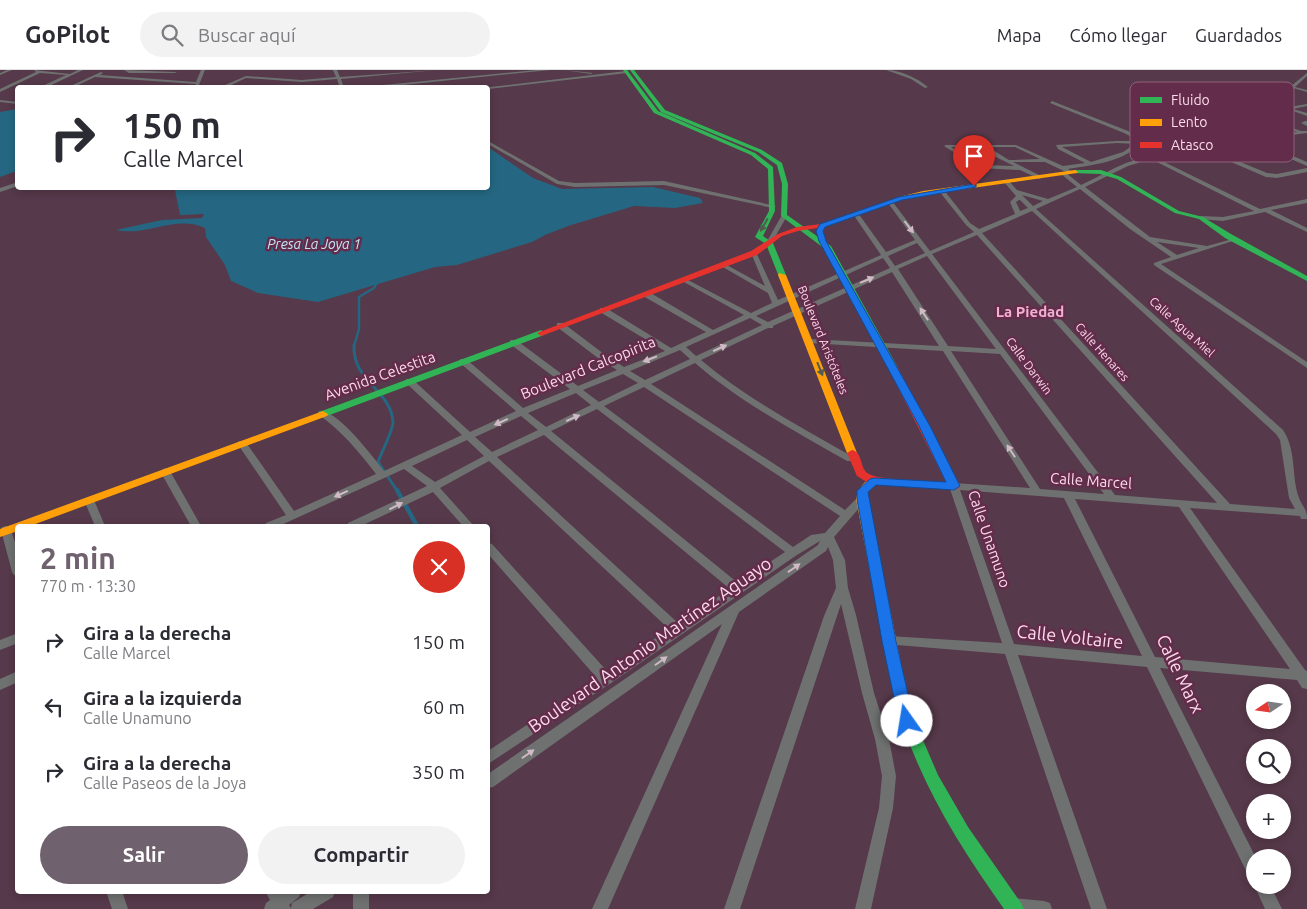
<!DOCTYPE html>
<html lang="es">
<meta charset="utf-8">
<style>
:root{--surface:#fff;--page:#f2f2f3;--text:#2b2b33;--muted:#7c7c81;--line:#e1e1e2;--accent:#6f616d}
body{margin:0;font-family:Ubuntu,sans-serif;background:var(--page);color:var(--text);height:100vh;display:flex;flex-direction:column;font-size:19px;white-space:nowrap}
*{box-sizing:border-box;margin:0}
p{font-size:16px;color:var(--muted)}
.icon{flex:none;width:28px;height:28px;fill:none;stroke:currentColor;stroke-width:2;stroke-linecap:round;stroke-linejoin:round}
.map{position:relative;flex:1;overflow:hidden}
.drawer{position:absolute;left:15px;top:454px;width:475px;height:370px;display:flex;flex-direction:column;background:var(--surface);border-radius:5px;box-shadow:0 2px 8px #0003}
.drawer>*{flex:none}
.banner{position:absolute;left:15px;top:15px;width:475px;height:105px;border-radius:5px;box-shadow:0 2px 8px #0003;background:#fff;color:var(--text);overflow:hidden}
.needle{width:32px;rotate:257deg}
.tools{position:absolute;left:1246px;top:614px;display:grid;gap:10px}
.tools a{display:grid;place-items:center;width:45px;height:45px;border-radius:50%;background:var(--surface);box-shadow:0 2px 8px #0003;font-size:25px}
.pin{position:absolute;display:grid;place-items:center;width:42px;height:42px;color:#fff;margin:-51px -21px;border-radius:50% 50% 50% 0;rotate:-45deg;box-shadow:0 0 5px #0007}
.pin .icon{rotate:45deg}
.me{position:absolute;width:55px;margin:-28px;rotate:347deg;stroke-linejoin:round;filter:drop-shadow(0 0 4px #0008)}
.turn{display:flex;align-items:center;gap:18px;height:105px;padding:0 25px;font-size:22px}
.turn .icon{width:65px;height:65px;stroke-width:2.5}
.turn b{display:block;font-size:35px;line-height:42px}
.round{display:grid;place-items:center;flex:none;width:52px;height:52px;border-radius:26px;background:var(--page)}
.summary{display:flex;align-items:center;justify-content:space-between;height:85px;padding:0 25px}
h1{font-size:30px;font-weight:600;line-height:38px;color:var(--accent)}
.action{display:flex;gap:10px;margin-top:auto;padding:10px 25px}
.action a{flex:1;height:58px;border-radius:30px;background:var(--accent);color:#fff;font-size:20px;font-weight:600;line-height:58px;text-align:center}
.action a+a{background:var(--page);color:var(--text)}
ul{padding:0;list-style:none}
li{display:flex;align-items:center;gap:15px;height:65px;padding:0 25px}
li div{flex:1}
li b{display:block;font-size:19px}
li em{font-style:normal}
header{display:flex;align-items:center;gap:30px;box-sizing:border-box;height:70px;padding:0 25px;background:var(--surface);border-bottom:1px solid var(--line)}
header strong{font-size:24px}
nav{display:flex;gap:28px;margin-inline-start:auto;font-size:18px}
.search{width:350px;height:45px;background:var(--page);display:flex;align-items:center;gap:12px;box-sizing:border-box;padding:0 18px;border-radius:28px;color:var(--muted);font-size:19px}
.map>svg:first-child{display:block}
</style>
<header>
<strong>GoPilot</strong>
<div class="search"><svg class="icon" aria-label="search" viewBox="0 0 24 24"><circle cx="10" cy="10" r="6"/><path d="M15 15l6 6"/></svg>Buscar aquí</div>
<nav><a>Mapa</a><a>Cómo llegar</a><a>Guardados</a></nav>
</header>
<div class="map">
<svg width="1307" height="839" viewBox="0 0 1307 839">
<rect width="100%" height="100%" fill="#56394a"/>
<path fill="#256782" d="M17 39V101L0 107V42Z
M488 77 533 108 562 119 653 117 700 128 703 133 675 138 634 136 568 156 545 165 532 172 457 195 435 197 318 232 258 223 231 211 225 195 206 167 205 158C177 144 145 167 116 160L162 150 202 148 204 144 180 145 175 120 182 118H488Z"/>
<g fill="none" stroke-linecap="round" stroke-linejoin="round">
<path stroke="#256782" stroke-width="2.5" d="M354 276 359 259V227L374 218 379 209"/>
<path stroke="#256782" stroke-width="3" d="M354 275C352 311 391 320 393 352 393 361 381 383 378 392L398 422"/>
<path stroke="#256782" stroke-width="4.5" d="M397 420 417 456"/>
<path fill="#6e7170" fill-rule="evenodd" d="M7 0H12L0 5V3Z
M34 0 70 4 78 0H83L45 18H38L66 5 40 3 0 22V19L36 2Z
M124 0 175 2 177 3H129Z
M201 0H205L199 15 214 18H194L196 14 95 7 72 18H66L101 2 103 3 100 5 196 12Z
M333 0H337L340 7 437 0 341 9 344 18H340L337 9 302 12 246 8 225 18H218L246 6 302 10 336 7Z
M536 0H550L374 18H353Z
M564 0 593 3 591 4Z
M886 0C901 0 917 8 928 17L925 18 911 9Z
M626 1 627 3 488 19V18H482Z
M1307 3V6L1295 17 1307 20V22L1293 18 1287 23 1267 29 1289 37 1307 34V36L1293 39 1307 43V46L1268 32 1255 38 1252 42 1253 44 1301 61H1307V63L1255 70 1307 92V96L1249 71 1206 78 1267 103 1277 104 1307 98V102L1277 108 1266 107 1201 79 1156 88 1260 139 1307 129V133L1271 140 1307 158V162L1265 142 1223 151 1199 149 1198 148 1201 146 1223 147 1254 141 1151 89 1128 96 1085 117 1150 167 1207 176 1236 168V170L1161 194 1307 292V298L1154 195V193L1171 187 1130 159 1080 119 1036 139 1283 360C1297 381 1291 406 1299 428 1303 438 1307 438 1307 449H1301L1300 446 1190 438 1305 600 1307 601V619L1302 618 1297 610 1160 598 1256 788H1255V809L1249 807 1147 597 1018 585 1107 839H1091L1005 584 885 574 883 571 885 568 889 566 1002 573 949 416 954 413 1030 418 943 281 809 273 805 271 809 269 939 276 892 202 773 256V258H768L701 290C747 329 801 357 853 387L855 389 853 391H847C795 361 740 332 695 293L651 314 845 440 858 427 862 426 867 429 834 467 845 490 848 518 856 545 874 623 889 669 896 706 893 738 871 839H855L879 738 882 706 875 669 862 623 841 534 740 839H724L824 546 836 518 833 490 828 477 826 481 739 542 608 839H592L722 554 493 717 488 718V704L818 475 820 471 797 485 611 613 488 694V681L597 608 488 484V473L492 474 607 601 669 559 489 391 440 418 474 456H463L433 422 361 456H347L348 453 427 416 404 399 279 456H265L266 453 286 445 237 373 239 371H245L294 441 376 404C359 382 342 361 319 345L318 343 319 341C336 338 373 387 384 401L462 365 406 313V309H412L470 362 516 341 460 293V289H466L523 338 570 319 510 274V270H516L578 316 617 300 598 288 557 257V253H563L604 284 624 297 665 281 600 242V238H606L671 278 706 262 643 226V222H649L713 260 744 245 682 211V209H686L751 243 772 233 768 223 721 196V194H725L765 216 751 183 756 182 778 230 881 185 853 144 854 143H858L886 182 915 170 888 133V131H892L930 181 974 162 966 155 939 121V119H943L970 153 979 159 1015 144 1010 132 1016 126 1004 112V110H1008L1017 120 1048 129 1077 117 1061 104V102H1065L1081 115C1096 108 1111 99 1126 93 1179 75 1242 69 1297 62L1249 46 1248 42 1251 36 1265 31 1261 30V28L1285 21ZM1022 125 1043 131 1033 136ZM1019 130H1020L1028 138 1020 141 1016 132ZM1032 141 1276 364 1280 370 1289 428 1295 439 1230 434 982 163ZM977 165 1217 433 1115 425 932 184ZM1157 172 1199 178 1177 185ZM917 173 925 183 895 196 888 186ZM927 186 996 279 948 276 898 199ZM883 188 890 198 768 252 756 246ZM750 248 762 255 696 286 686 277ZM680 280 690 289 645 310 630 301ZM951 281 1000 284 1104 424 1040 419ZM623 304 638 313 599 332 583 320ZM644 317 840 446 825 463 811 465 793 477 604 336ZM576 323 591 335 546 357 528 343ZM597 339 785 482 738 513 551 361ZM521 346 538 360 492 382 475 367ZM544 365 730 519 678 553 497 387ZM467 370 484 386 435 412 412 396ZM960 420 1064 428 1142 586 1014 574ZM1075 429 1179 437 1290 599 1155 587Z
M109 16 114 17 115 18H107Z
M0 30 18 32V34L0 32Z
M1052 31 1128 61 1138 66 1141 73C1124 92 1092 95 1068 99L1073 102 1070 104 1045 92H1013L1041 106 1042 107 1039 109 1020 100 979 98 944 76 946 75H1016L1063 96 1085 93 1058 79 1056 75 1117 71H1136L1134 68 1124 63 1050 33ZM1117 73 1135 74 1123 82 1091 92 1062 77ZM951 77H983L988 83 1014 96 982 95ZM988 77H1015L1040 89 1009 90Z
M1305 51H1307V56L1301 53Z
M488 71 559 111 575 113 664 111 776 136 773 138 664 115 575 117 557 114 488 74Z
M18 112V116L0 122V118Z
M782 145 787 146 771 174H767L766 173Z
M165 398 170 401 201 456H191L160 401Z
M89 427 94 430 105 456H95L84 430Z
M6 456 10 457 18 481V506L14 505 12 502 1 460 2 457Z
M18 563V573L0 580V570Z
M18 601V612L0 620V609Z
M1255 813V815H1270L1282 839H1265L1254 815Z
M106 821H122L128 839H112Z
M265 821H301L299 827 289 835 291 838 292 833 312 821H335L333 827 313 839H264L266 833 270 830Z
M353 821H369V839H353Z
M1013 828 1044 831 1050 833 1052 839H1006L1005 836 1007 830Z"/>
<path fill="#30b455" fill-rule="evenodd" d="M623 0H627L658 41 755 83 773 97 775 141 763 166 773 173 786 205 785 207H779L766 174 755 167 769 141 768 99 751 85 654 43Z
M630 0H634L665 40 762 80 782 93 788 114 787 145 831 176 897 296 895 298 892 299 887 296 825 179 781 146 782 114 777 95 758 82 661 42Z
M1075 100H1101L1121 107 1179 141 1203 147 1231 164 1307 206V211L1225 168 1199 149 1175 143 1117 109 1100 104 1073 103 1072 102Z
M541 260 545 263 544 265 327 346H319L318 344 319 342Z
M900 617 905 619 907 623 916 654 938 705 968 757 1021 833 1024 839H1004C955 770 915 705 893 623L895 619Z"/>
<path fill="#ff9f0a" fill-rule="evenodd" d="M1075 100 1078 102 1077 103 923 125 903 129 866 142 861 141 899 127 923 121Z
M779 203 786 205 857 383 856 385 852 386 847 383 778 205Z
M323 341 328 344 327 346 30 456H18V461L0 467V459Z
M874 407 880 411 868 422V429L907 623 905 627 900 629 895 627 893 623 856 429C858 419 864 410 874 407Z"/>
<path fill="#e5322d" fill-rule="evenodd" d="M864 139 867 141 866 142 824 157 798 161 782 166 757 185 544 265 541 266 537 263 751 181 778 164 797 157 821 154Z
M892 293 897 296 960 416 958 419 870 414 857 406 847 383 852 380C862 382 860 395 866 402 874 411 931 411 946 412L887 296Z"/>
</g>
<defs><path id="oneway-solid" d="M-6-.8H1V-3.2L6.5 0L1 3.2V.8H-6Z" transform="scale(1.25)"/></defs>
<g fill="#515c4e">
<use href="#oneway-solid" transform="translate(764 155) rotate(120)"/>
<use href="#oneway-solid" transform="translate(820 299) rotate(68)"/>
</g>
<g fill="#d1bac6">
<use href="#oneway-solid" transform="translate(909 157) rotate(53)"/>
<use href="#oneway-solid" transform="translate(867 210) rotate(-23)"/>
<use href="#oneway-solid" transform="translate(924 244) rotate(-123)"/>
<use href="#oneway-solid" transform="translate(720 278) rotate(-24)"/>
<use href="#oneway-solid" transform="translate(650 289) rotate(159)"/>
<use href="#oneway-solid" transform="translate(573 348) rotate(-24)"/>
<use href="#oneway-solid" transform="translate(501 352) rotate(156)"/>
<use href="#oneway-solid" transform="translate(1011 381) rotate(-123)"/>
<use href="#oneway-solid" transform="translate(341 424) rotate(156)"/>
<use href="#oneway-solid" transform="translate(396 436) rotate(-27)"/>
<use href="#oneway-solid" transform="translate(794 498) rotate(-35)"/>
<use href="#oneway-solid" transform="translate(661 591) rotate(-35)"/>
<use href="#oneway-solid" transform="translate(528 684) rotate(-35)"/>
</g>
<path fill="#1a73e8" stroke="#114b97" d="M974 114H976V117L902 130 825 157 823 161 826 171 930 356 960 416 954 420 876 415 868 422 896 571 914 651 912 655 907 657 901 655 899 651 882 571 857 429V421L870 409 874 408 946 412 919 356 819 171 816 161 820 154 899 127Z"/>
<g text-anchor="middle" stroke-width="5" stroke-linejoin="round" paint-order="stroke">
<g font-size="12" fill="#fcdaeb" stroke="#632c4b">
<text transform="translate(1182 257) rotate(42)" y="4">Calle Agua Miel</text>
<text transform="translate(823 270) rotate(68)" y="4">Boulevard Aristóteles</text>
<text transform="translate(1102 282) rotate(48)" y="4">Calle Henares</text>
<text transform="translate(1029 296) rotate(53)" y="4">Calle Darwin</text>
</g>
<g font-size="14" font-style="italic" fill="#c2e7f8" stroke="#632c4b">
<text x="314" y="179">Presa La Joya 1</text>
</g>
<g font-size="15" font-weight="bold" fill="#f3b0d2" stroke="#632c4b">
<text x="1030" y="247">La Piedad</text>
</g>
<g font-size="15" fill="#fcdaeb" stroke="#632c4b">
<text transform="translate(588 298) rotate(-22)" y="5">Boulevard Calcopirita</text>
<text transform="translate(380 306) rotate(-20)" y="5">Avenida Celestita</text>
<text transform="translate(1091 411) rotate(4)" y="5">Calle Marcel</text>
<text transform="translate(989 469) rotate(71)" y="5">Calle Unamuno</text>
</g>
<g font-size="18" fill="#fcdaeb" stroke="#632c4b">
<text transform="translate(1070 567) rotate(6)" y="6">Calle Voltaire</text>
<text transform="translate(650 575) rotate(-35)" y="6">Boulevard Antonio Martínez Aguayo</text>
<text transform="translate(1180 604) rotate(64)" y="6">Calle Marx</text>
</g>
</g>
<rect x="1130" y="12" width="164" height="80" rx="8" fill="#632c4b" stroke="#91607b" stroke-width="1"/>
<rect x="1140" y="27" width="22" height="6" fill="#30b455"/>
<rect x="1140" y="49" width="22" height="7" fill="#ff9f0a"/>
<rect x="1140" y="72" width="22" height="6" fill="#e5322d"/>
<g font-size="14" fill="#fcdaeb">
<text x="1171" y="35">Fluido</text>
<text x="1171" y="57">Lento</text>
<text x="1171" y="80">Atasco</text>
</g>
</svg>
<div class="tools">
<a><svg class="needle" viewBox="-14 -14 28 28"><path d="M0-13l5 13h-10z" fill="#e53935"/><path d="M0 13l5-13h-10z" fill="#7c7c81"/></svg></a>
<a><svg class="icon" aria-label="search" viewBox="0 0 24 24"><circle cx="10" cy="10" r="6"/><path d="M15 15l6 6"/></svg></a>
<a>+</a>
<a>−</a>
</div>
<div class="pin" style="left:974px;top:116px;background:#d93025"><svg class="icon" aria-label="arrive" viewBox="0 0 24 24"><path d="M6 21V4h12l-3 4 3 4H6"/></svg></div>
<svg class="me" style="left:907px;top:651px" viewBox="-20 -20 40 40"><circle r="19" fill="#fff"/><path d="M0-13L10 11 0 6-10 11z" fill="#1a73e8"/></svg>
<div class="banner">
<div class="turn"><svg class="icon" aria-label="right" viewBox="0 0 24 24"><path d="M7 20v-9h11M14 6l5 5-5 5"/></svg><div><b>150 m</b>Calle Marcel</div></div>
</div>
<section class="drawer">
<div class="summary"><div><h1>2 min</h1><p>770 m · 13:30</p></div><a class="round" style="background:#d93025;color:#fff"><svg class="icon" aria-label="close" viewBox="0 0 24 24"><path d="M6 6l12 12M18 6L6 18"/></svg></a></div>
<ul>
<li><svg class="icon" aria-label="right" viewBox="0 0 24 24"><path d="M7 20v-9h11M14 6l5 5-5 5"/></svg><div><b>Gira a la derecha</b><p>Calle Marcel</p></div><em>150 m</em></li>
<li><svg class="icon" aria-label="left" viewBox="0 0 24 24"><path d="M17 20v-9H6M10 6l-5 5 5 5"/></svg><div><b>Gira a la izquierda</b><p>Calle Unamuno</p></div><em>60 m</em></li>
<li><svg class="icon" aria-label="right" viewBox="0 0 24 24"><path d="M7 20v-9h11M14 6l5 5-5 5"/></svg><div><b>Gira a la derecha</b><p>Calle Paseos de la Joya</p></div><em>350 m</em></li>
</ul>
<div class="action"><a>Salir</a><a>Compartir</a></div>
</section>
</div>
